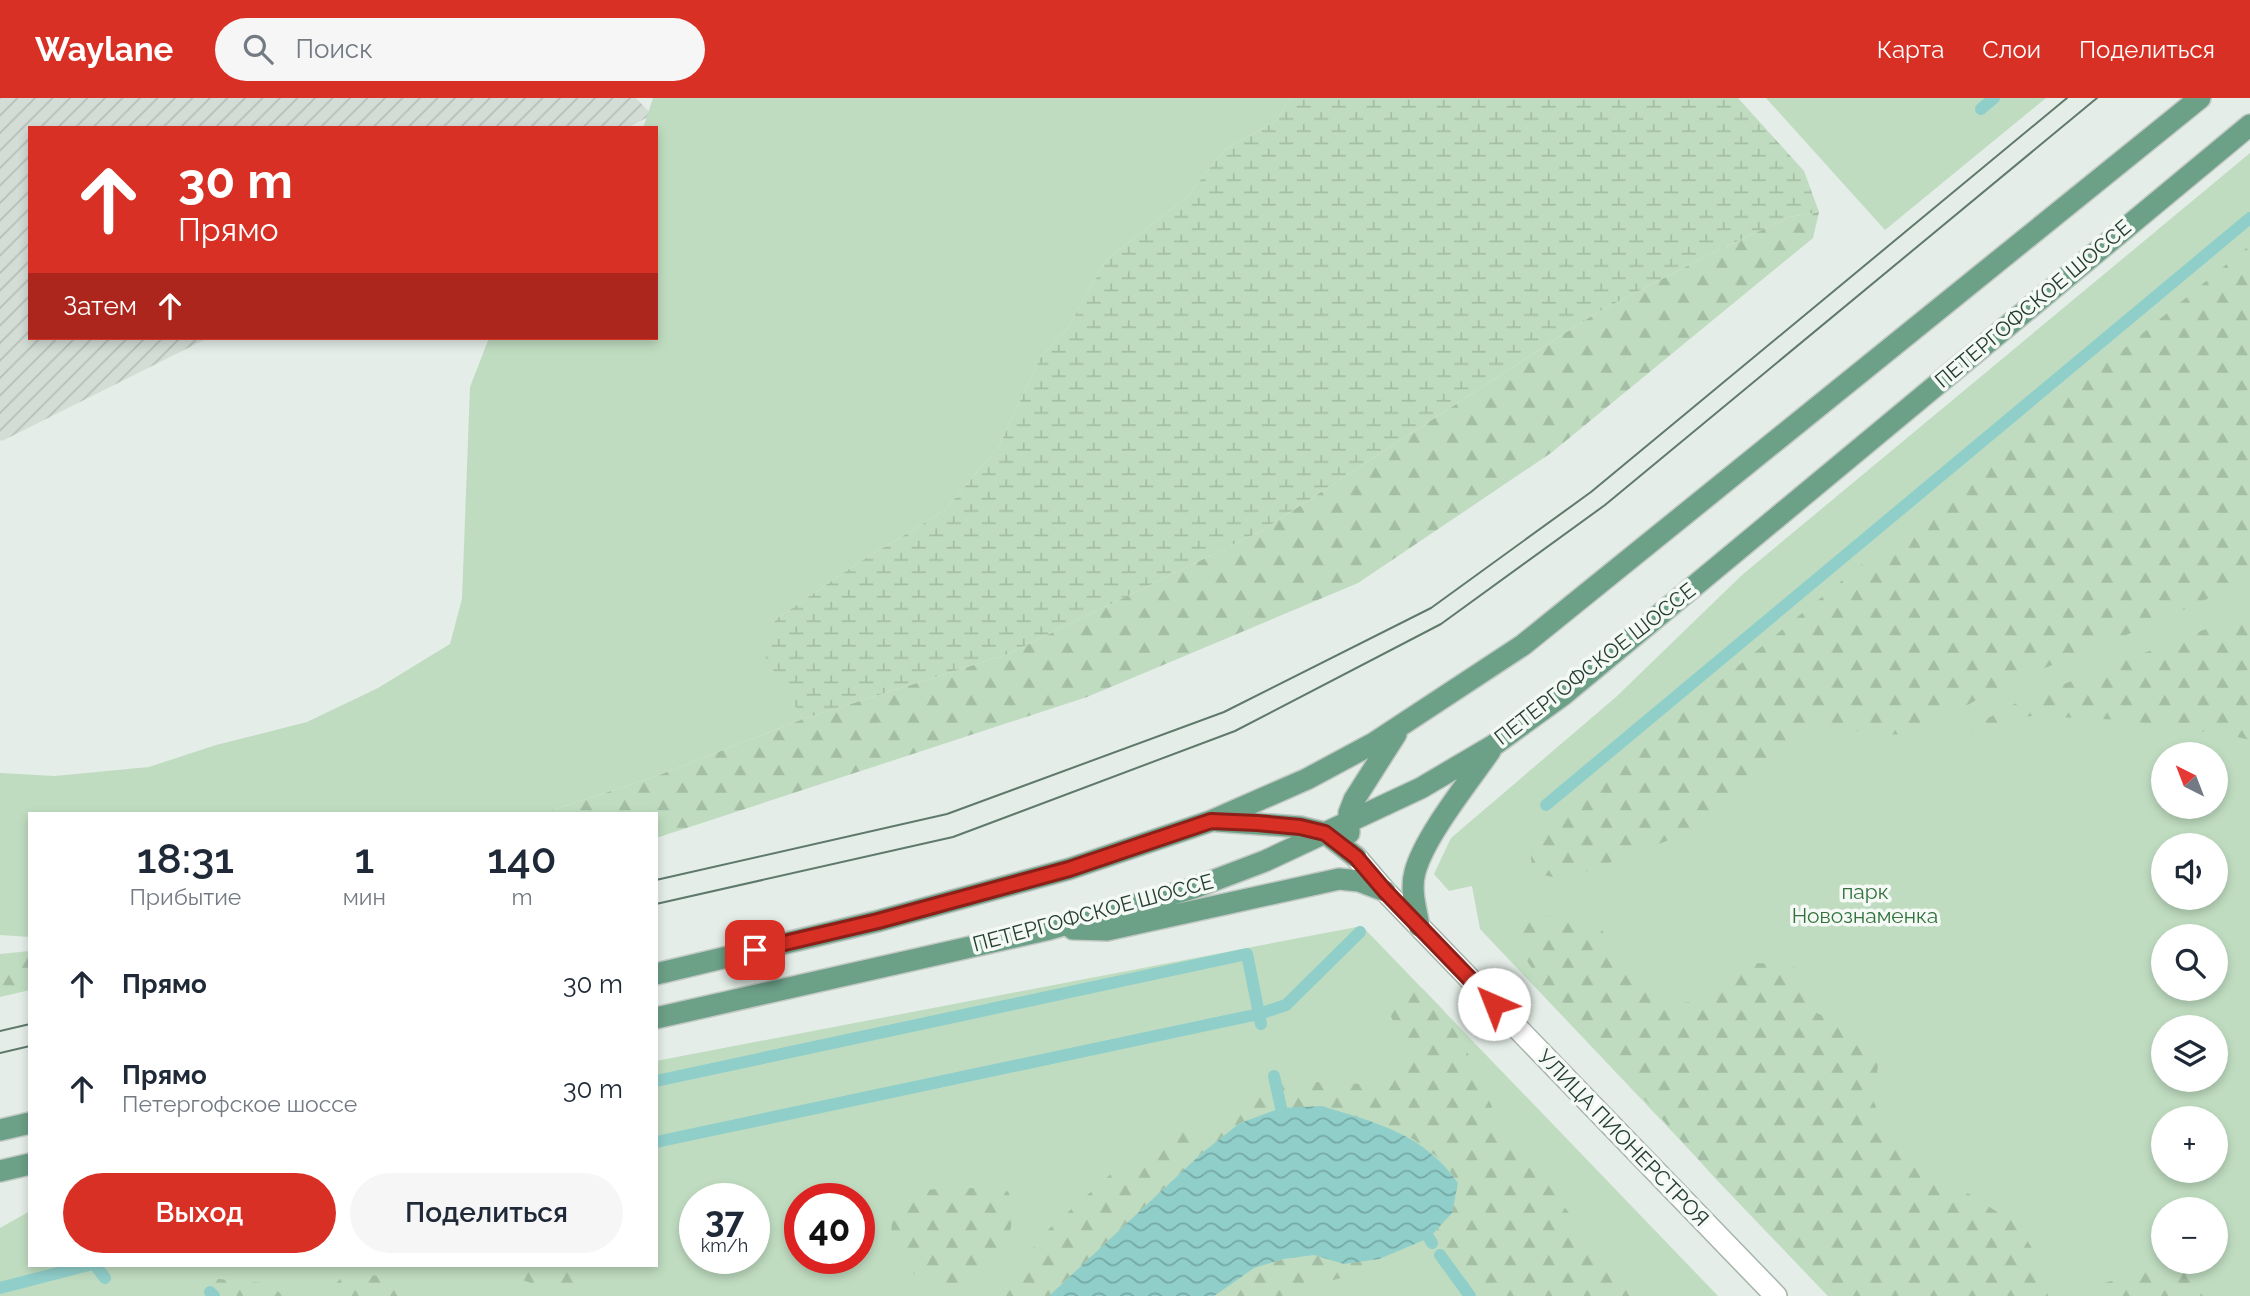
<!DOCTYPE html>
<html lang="ru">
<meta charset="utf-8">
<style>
:root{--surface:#fff;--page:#f6f6f7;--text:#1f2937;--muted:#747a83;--accent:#d93025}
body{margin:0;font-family:Raleway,sans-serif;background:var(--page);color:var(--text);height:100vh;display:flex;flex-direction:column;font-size:26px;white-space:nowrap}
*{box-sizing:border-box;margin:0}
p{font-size:23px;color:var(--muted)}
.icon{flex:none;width:38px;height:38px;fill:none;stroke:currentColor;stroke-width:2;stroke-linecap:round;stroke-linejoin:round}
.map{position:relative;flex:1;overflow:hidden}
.drawer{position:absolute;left:28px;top:714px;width:630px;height:455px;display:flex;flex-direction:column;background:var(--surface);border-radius:0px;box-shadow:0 4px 10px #0003}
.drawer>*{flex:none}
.top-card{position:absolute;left:28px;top:28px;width:630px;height:214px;border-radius:0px;box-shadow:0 4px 10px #0003;background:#d93025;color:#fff;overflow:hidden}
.needle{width:46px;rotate:318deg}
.tools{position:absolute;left:2151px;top:644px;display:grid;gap:14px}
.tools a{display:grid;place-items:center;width:77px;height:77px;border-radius:50%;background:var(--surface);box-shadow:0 4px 10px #0003;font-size:35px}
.speed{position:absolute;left:679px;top:1085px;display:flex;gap:14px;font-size:35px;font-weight:700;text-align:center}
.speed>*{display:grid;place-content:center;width:91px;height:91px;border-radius:50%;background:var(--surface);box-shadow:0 4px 10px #0003;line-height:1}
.speed small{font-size:18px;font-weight:400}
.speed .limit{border:10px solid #d22;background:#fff;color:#111}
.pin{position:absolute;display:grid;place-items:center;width:60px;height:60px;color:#fff;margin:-30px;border-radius:14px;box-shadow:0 4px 10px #0006}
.me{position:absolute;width:77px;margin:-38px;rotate:316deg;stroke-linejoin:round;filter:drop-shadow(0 0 5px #0008)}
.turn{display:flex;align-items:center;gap:24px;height:147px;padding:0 35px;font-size:32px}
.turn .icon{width:91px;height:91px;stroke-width:2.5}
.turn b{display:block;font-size:49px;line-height:60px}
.then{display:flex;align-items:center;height:66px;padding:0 35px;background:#0003;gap:14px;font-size:26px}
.eta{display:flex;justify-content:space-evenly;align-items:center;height:119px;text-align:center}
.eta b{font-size:42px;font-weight:600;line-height:49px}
.cta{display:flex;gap:14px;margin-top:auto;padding:14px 35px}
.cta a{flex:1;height:80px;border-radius:42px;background:var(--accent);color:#fff;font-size:28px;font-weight:600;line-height:80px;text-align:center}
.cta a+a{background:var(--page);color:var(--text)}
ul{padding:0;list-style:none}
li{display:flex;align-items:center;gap:21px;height:105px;padding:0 35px}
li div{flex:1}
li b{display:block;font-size:26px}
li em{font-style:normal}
header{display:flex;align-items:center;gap:42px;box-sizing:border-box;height:98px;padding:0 35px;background:var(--accent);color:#fff}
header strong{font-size:33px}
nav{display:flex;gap:38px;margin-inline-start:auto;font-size:24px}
.search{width:490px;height:63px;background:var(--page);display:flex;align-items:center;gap:18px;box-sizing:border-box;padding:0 24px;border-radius:38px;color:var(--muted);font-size:26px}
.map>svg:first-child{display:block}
</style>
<header>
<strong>Waylane</strong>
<div class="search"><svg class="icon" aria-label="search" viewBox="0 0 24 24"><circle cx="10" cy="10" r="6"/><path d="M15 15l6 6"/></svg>Поиск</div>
<nav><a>Карта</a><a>Слои</a><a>Поделиться</a></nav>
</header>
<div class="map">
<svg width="2250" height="1198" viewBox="0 0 2250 1198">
<defs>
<pattern id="industrial-furrows" width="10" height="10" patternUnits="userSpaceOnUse" patternTransform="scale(1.75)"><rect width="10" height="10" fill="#d3ddd6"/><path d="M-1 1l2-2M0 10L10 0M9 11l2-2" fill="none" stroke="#b5bfb8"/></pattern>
<pattern id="forest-firs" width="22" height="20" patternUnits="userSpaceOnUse" patternTransform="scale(1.75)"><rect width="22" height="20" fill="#bfdcc0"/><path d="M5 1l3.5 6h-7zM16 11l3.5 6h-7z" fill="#a4bea5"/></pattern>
<pattern id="wetland-marsh" width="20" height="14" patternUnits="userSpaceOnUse" patternTransform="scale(1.75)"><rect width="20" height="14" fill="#bfdcc0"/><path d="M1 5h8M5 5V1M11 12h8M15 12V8" fill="none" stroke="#a4bea5"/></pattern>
<pattern id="water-waves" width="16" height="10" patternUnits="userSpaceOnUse" patternTransform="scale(1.75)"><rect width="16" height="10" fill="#90ceca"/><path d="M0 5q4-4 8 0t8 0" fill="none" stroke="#75a9a5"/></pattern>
</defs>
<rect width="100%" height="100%" fill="#e4ede7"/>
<path fill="url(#industrial-furrows)" d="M0 0H636L652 17 627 30H30V240H208L2 343 0 342Z"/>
<path fill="#bfdcc0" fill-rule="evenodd" d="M653 0H1291L1276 23 1225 51 1187 99 1106 162 1068 230 1041 258 999 348 944 413 858 465 776 521 762 552 803 621 654 679 540 716H30V839L0 837V675L55 678 149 669 216 647 307 624 378 590 450 546 462 501 470 289 489 240H656V30H643Z
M1766 0H2046L1885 132Z
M2250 55V1198H1828L1480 831 1472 788 1449 793 1434 776 1451 740 1616 599 1742 477ZM2163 656H2216V709H2163ZM2163 747H2216V800H2163ZM2163 838H2216V891H2163ZM2163 929H2216V982H2163ZM2163 1020H2216V1073H2163ZM2163 1111H2216V1164H2163Z
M1362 828 1718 1198H0V1130L30 1113V1167H656V963ZM695 1101H754V1160H695ZM800 1101H859V1160H800Z"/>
<path fill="url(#forest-firs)" d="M1819 114 1813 140 1551 355 1358 485 1087 599 656 740V716H540L654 679 803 621 1008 556 1261 433 1596 215 1716 153 1790 119Z
M2250 147V482L2124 538 2008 585 1914 636 1875 637 1843 630 1807 626 1749 675 1719 723 1564 782 1532 774 1530 739Z
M2250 514V642L2233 638 2123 622 2031 618 1958 636 2022 602Z
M1541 817 1595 821 1624 867 1669 907 1711 901 1751 865 1791 866 1812 891 1817 915 1835 924 1859 928 1879 949 1877 977 1872 1000 1885 1029 1906 1056 2018 1127 2039 1162 2048 1198H1828L1714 1079 1542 887 1518 848 1515 822Z
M30 853V892L0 899V856Z
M1400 888 1422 890 1445 914 1468 956 1493 1011 1585 1137 1626 1190 1636 1198H1482L1451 1156 1432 1145 1429 1140 1452 1115 1458 1086 1444 1064 1413 1041 1366 1021 1280 1010 1240 1025 1202 1055 1049 1198H994L1049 1131 1111 1076 1146 1051 1175 1035 1197 1029 1219 1028 1235 1017 1246 1002 1267 989 1290 983 1392 987 1408 954 1385 906Z
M1002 1089 1009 1095C1014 1134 1013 1136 989 1168 983 1175 977 1188 969 1192 924 1198 880 1158 894 1117 897 1109 907 1099 914 1092Z
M1314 1157 1344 1166 1379 1161 1352 1177 1318 1186 1297 1198H1214L1254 1170 1283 1161Z
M2177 1165 2203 1198H2092L2104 1185Z
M481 1167H600L601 1173 580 1192 547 1191Z
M344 1177 395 1178 419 1198H324Z
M218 1181 264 1185 285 1198H206Z"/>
<path fill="url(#wetland-marsh)" d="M1291 0H1738L1804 73 1819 114 1790 119 1716 153 1596 215 1261 433 1008 556 803 621 761 552 776 521 858 465 944 413 999 348 1041 258 1068 230 1106 162 1187 99 1225 51 1276 23Z"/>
<path fill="url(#water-waves)" d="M1322 1008C1377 1025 1424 1036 1458 1085L1452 1115 1429 1140 1379 1161 1344 1166 1314 1157 1283 1161 1254 1170 1214 1198H1049L1202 1055 1240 1025 1281 1010Z"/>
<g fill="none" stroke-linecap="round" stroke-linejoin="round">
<path stroke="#90ceca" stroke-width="12" d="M1981 11 1994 0
M1546 707 2250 120
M1274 978 1281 1010
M656 983 1247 856 1261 926
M656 1044 1259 916 1286 907 1360 834
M1429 1140 1432 1145
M1440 1157 1470 1198
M95 1167 105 1180
M0 1190 89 1167
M210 1194 214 1198"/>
<g stroke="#a7b5ad" stroke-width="24">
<path id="tertiary" d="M1356 759 1385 793 1776 1198"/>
</g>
<g stroke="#c2c9c5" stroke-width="24">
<path id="primary" d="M1217 723 1300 729 1325 735 1356 759
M1349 735V715L1354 702 1396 636
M1419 828C1416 811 1410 792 1415 774 1424 739 1468 685 1490 653
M1073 831 1107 832 1339 781 1359 783 1385 793
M656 876 878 823 1069 771 1211 723 1307 681 1374 645 1523 547 2200 0
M656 920 1050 831 1194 790 1265 763 1421 690 1494 647 1563 597 2250 27
M0 1032 30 1025
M0 1073 30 1066"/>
</g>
<use href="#tertiary" stroke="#fff" stroke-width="21"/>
<use href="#primary" stroke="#6ca087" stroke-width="21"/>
<path stroke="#5f796c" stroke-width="2" d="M656 782 947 716 1224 614 1431 510 1591 394 2067 0
M656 806 953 739 1235 633 1441 526 1605 407 2097 0
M0 933 30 926
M0 955 30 948"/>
</g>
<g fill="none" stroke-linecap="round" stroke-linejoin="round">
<g stroke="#8d1f18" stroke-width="18">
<path id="route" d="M755 852 878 823 1069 771 1211 723 1257 725 1300 729 1325 735 1356 759 1385 793 1494 906"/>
</g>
<use href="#route" stroke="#d93025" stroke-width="12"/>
</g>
<g text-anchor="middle" stroke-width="7" stroke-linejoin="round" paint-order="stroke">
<g font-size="21" fill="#253e31" stroke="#f5f9f6">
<text transform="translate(2033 206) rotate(-40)" y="7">ПЕТЕРГОФСКОЕ ШОССЕ</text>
<text transform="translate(1595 566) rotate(-38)" y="7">ПЕТЕРГОФСКОЕ ШОССЕ</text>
<text transform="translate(1093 815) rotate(-15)" y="7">ПЕТЕРГОФСКОЕ ШОССЕ</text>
<text transform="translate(1623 1040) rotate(46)" y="7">УЛИЦА ПИОНЕРСТРОЯ</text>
</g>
<g font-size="21" fill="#31723c" stroke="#f5f9f6">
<text x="1865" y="801">парк<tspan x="1865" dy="24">Новознаменка</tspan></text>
</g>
</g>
</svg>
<div class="tools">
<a><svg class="needle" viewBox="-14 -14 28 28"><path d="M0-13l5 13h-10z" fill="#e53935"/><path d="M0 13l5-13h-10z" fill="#747a83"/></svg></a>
<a><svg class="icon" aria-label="sound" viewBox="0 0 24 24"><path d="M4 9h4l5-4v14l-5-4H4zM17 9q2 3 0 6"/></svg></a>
<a><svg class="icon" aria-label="search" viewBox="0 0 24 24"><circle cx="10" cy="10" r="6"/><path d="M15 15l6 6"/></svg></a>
<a><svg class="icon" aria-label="layers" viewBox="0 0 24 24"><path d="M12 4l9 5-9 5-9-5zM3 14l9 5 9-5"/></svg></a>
<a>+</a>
<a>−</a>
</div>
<div class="speed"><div>37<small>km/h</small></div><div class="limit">40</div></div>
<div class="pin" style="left:755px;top:852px;background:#d93025"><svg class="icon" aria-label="arrive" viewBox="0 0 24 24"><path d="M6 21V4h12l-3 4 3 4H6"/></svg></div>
<svg class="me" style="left:1494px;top:906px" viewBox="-20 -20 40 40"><circle r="19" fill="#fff"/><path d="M0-13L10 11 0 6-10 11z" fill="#d93025"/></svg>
<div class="top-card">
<div class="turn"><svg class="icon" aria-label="ahead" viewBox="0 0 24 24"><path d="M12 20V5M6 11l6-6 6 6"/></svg><div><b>30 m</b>Прямо</div></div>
<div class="then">Затем<svg class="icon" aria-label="ahead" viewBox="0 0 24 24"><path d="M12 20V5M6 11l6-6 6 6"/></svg></div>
</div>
<section class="drawer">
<div class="eta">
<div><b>18:31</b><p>Прибытие</p></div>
<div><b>1</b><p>мин</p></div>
<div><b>140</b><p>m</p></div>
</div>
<ul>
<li><svg class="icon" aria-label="ahead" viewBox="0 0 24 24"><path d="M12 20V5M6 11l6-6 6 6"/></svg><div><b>Прямо</b></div><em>30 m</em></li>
<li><svg class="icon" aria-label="ahead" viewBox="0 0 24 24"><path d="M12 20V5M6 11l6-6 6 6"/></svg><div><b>Прямо</b><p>Петергофское шоссе</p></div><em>30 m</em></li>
</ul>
<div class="cta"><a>Выход</a><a>Поделиться</a></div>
</section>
</div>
